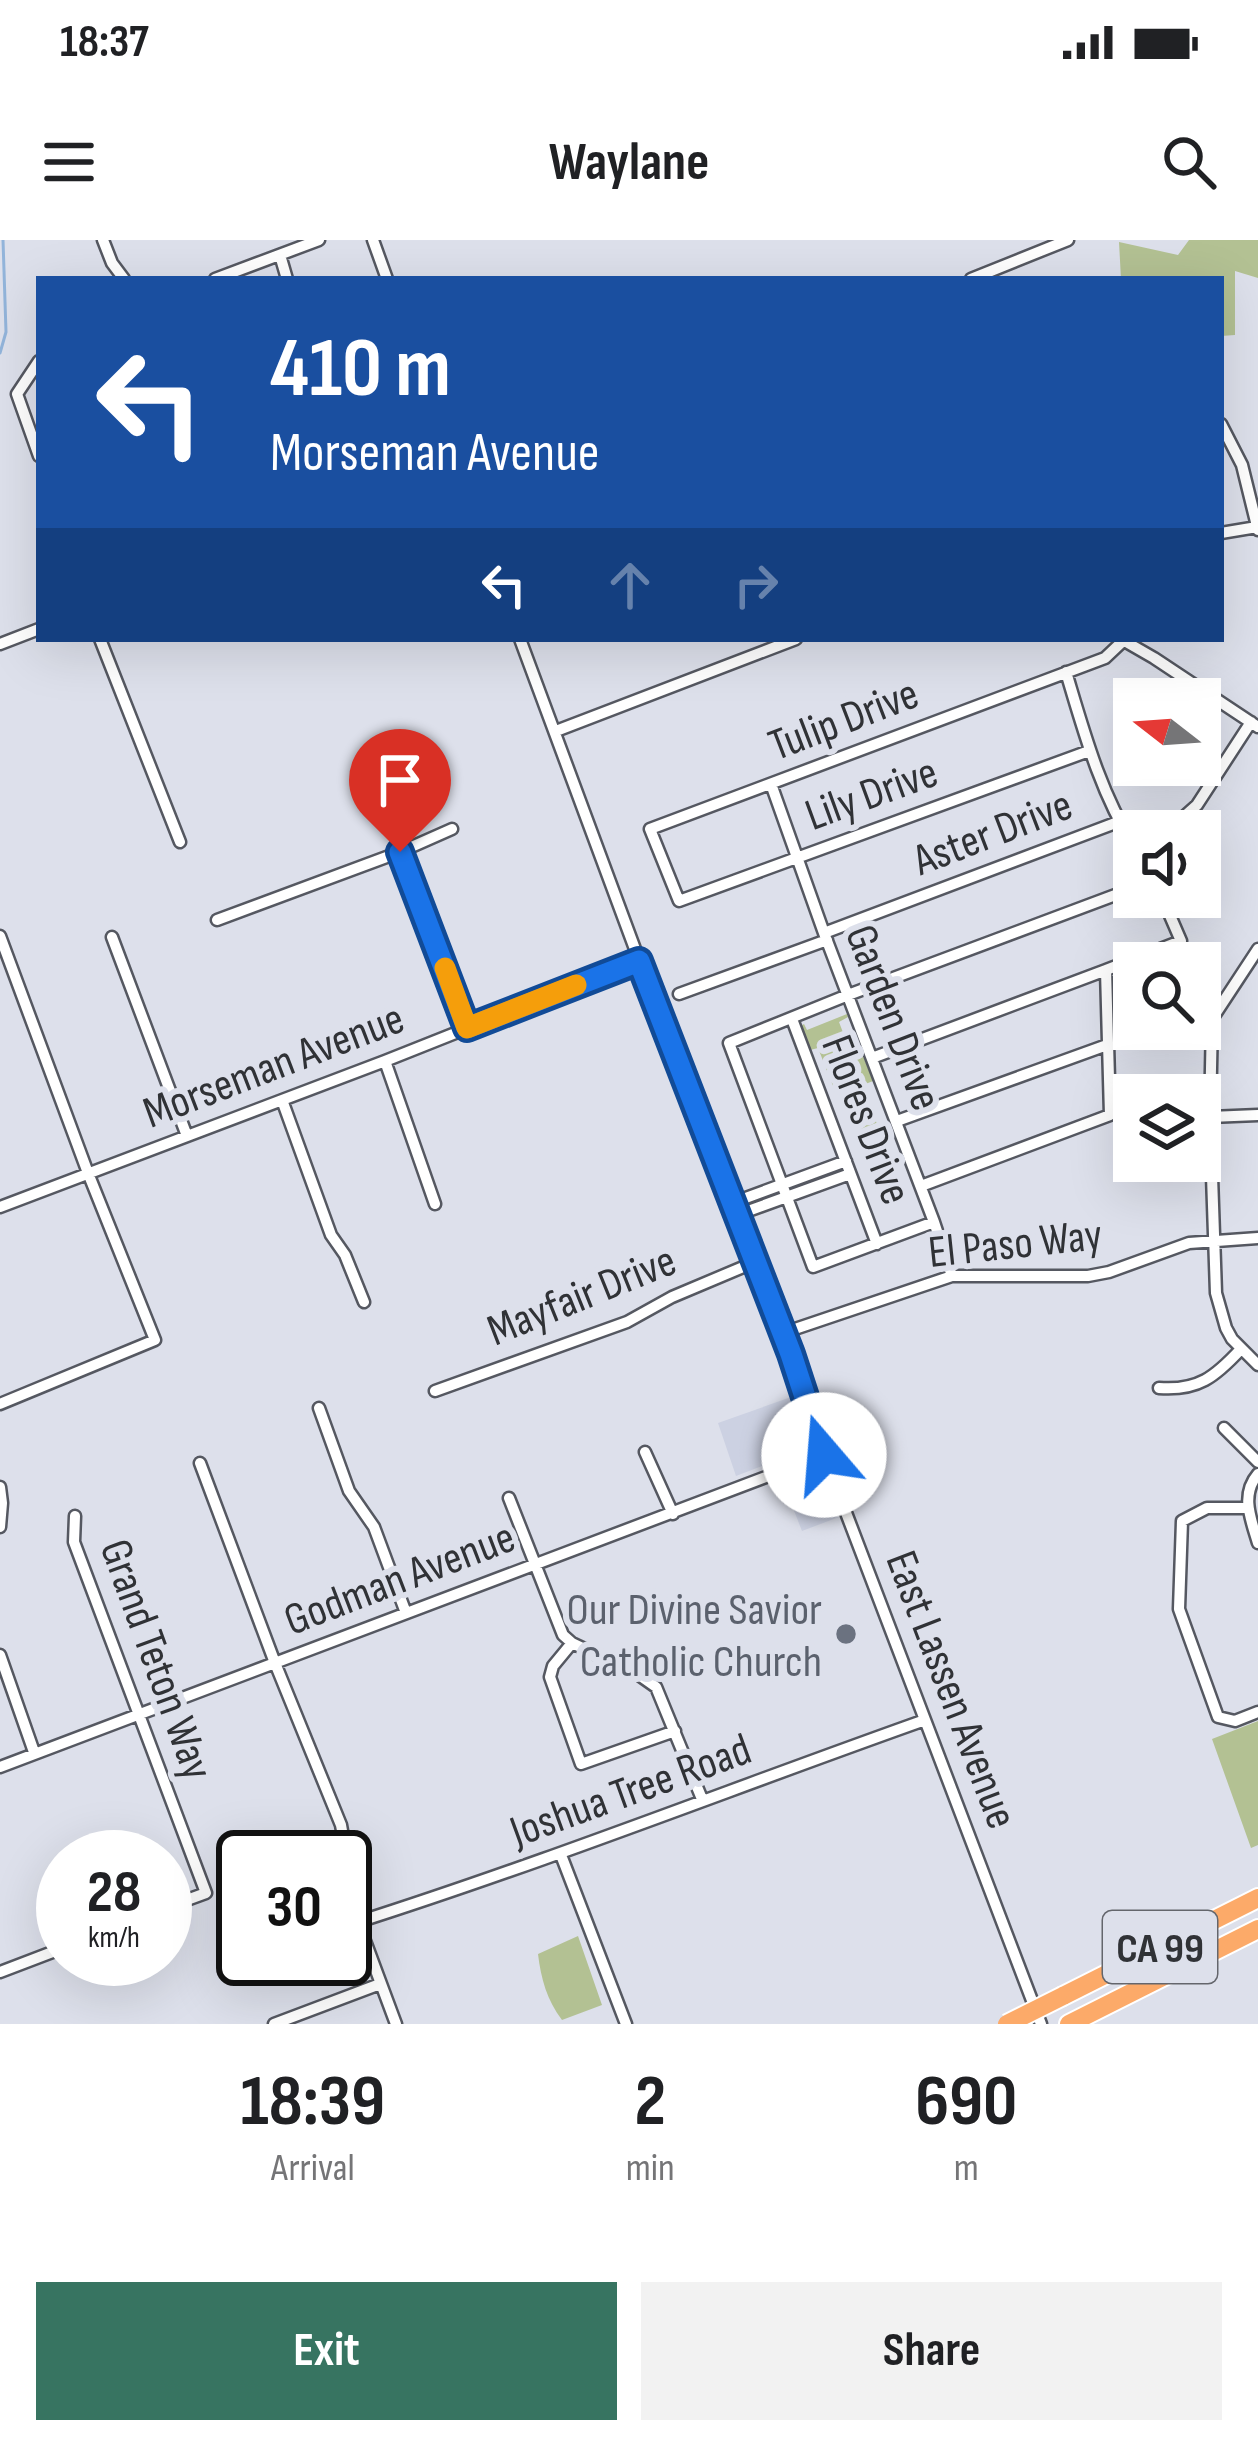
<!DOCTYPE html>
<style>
:root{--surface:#fff;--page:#f2f2f2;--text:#202124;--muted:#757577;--accent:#377461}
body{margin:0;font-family:"Sofia Sans Condensed",sans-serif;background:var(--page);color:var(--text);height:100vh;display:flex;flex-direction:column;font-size:45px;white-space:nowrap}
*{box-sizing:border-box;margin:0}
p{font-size:39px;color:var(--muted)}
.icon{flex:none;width:66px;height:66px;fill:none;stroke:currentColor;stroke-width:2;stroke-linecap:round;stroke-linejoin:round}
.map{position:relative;height:1784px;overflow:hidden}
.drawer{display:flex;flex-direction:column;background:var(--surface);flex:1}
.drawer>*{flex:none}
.top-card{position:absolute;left:36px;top:36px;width:1188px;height:366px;border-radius:0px;box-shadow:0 12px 48px #0002;background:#1a4fa0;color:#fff;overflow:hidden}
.needle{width:78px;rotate:287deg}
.controls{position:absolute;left:1113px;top:438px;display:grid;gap:24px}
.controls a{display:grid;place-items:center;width:108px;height:108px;border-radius:0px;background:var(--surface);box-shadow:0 12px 48px #0002;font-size:60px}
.speed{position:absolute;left:36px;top:1590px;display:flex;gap:24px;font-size:60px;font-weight:700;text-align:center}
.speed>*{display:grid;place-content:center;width:156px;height:156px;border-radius:50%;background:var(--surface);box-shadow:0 12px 48px #0002;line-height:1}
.speed small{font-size:30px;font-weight:400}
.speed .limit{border:6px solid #111;border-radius:18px;background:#fff;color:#111}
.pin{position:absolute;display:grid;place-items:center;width:102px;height:102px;color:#fff;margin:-123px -51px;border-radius:50% 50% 50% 0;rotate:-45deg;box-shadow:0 0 12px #0007}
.pin .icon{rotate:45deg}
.me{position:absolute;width:132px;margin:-66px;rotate:342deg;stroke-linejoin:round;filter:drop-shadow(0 0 9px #0008)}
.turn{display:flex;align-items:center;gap:42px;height:252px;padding:0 36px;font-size:54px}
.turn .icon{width:156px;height:156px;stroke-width:2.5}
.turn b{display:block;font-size:84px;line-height:102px}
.lanes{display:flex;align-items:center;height:114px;padding:0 36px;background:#0003;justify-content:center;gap:60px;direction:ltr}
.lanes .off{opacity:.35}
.eta{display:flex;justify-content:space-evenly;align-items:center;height:204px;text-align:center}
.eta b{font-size:72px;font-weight:700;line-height:84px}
.primary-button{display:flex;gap:24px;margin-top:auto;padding:24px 36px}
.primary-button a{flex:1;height:138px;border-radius:0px;background:var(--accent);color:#fff;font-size:48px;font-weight:700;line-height:138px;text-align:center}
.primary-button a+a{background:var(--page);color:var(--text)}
.status{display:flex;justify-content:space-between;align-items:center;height:84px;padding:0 60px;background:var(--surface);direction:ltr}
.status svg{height:33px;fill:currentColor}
header{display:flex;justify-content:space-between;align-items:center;height:156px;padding:0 36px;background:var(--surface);font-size:54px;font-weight:700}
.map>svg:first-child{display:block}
</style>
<div class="status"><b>18:37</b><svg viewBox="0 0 49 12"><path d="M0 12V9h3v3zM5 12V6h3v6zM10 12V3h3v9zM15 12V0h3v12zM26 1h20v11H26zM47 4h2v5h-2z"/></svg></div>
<header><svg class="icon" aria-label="menu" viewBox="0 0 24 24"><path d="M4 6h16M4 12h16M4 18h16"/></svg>Waylane<svg class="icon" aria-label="search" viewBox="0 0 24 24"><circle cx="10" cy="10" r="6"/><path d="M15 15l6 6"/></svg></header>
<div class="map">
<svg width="1258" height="1784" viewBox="0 0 1258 1784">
<rect width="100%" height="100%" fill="#dde0eb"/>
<path fill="#ccd1e2" d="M794 1156 810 1203 809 1208 736 1236 718 1183Z
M812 1230 824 1237 839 1277 802 1291 782 1240Z"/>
<path fill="#b3c193" d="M1189 0H1258V38L1235 31V95L1221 96V39H1121L1119 2 1178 15Z
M847 774 848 777 839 782 853 819 863 816 873 841 863 845 878 887 888 883 892 893 887 898 883 889 863 896 859 875H854L851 868 860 864 856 853 846 856 833 846 818 808 810 810 801 786 804 784 807 790Z
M1258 1481V1605L1251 1608 1212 1499Z
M578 1696 602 1765 562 1780C547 1760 541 1739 538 1714Z"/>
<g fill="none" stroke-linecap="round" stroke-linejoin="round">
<path stroke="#92b4da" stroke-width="3" d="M0 113 6 92 3 0"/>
<g stroke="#555861" stroke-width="15">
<path id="street" d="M103 0 112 23 124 39
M373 0 387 39
M280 15 287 39
M215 39 319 0
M971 39 1068 0
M39 121 17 154 39 216
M1221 184 1242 225 1258 290
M1221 293 1257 287
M100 399 180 602
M520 399 668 798 791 1114 824 1215 1041 1784
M1121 399 1154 418 1258 487
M0 404 39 389
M1066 432C1084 492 1100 552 1134 606
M556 491 796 399
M1089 511 679 661 650 589 1105 418 1123 401
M771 544 824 693 934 982 952 1036
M1178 582 1197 565 1251 482
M400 612 467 788
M217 680 400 612 452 589
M824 693 1118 582
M0 696 88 933 155 1100 0 1164
M112 697 187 896
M1258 709 1212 779 1210 877 1216 1053 1226 1088 1232 1099 1258 1125
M679 754 827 700
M792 779 877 1004
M872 818 1106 730
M385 821 435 964
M282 860 331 995 345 1015 364 1062
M1210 877 1258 875
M897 881 1107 805
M921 946 1110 875 1106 730 1181 701 1162 657
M732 963 846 921
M0 967 385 821 639 720
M737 975 850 934
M934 982 813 1027 729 803 848 755 1134 648
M783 1093 952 1036H1088L1109 1032 1189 1003 1258 998
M1159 1148C1198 1151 1215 1137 1241 1109
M435 1151 627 1082 672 1057 755 1022
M319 1168 349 1251 374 1287 406 1373
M1224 1188 1258 1222
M645 1212 673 1274
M200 1223 275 1423 341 1585 358 1682 396 1784
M1258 1234C1240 1255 1251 1279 1258 1303
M0 1247 2 1263 0 1287
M509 1258 563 1395 572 1403 639 1435 656 1447 702 1559
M1247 1268H1207L1182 1281 1179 1369 1218 1477 1235 1481 1258 1472
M75 1276 74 1302 206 1653 165 1668
M572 1403 553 1426 550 1437 581 1524 675 1491
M0 1415 34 1512
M0 1527 824 1215
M561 1615 626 1784
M358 1682C549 1621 736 1547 925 1480
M0 1732 63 1708
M274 1784 380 1744"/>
</g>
<g stroke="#fff" stroke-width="22">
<path id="highway" d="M1063 1756 1258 1658
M1069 1784 1258 1689"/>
</g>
<use href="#street" stroke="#fff" stroke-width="10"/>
<use href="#highway" stroke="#fcaa69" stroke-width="18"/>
<g stroke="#fff" stroke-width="22" stroke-linecap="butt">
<path id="highway-bridge" d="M1007 1784 1063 1756"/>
</g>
<use href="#highway-bridge" stroke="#fcaa69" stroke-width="18"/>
</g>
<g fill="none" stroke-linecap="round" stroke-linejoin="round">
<g stroke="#114b97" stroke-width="30">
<path id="route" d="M400 612 467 788 639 721 791 1114 824 1215"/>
</g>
<use href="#route" stroke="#1a73e8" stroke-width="21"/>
<path stroke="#f59e0b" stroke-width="21" d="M445 728 467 788 576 745"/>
</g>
<circle fill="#6b7280" stroke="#dde0eb" stroke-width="4.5" cx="846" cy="1394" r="12"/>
<g text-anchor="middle" stroke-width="12" stroke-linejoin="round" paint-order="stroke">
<rect fill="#dde0eb" stroke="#64666c" stroke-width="3" x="1103" y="1671" width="114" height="72" rx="9"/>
<g font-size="42" font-weight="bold" fill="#303236">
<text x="1160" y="1722">CA 99</text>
</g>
<g font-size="45" fill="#303236" stroke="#dde0eb">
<text transform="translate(843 478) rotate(-21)" y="16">Tulip Drive</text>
<text transform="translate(871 552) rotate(-20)" y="16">Lily Drive</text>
<text transform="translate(992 591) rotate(-21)" y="16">Aster Drive</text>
<text transform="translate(895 777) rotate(69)" y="16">Garden Drive</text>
<text transform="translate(273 824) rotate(-21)" y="16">Morseman Avenue</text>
<text transform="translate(868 879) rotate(69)" y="16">Flores Drive</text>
<text transform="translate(1015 1002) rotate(-6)" y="16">El Paso Way</text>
<text transform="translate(581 1054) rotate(-22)" y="16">Mayfair Drive</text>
<text transform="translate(399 1337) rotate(-21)" y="16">Godman Avenue</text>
<text transform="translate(158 1419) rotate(70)" y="16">Grand Teton Way</text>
<text transform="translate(953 1449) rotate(69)" y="16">East Lassen Avenue</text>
<text transform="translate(630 1549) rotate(-20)" y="16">Joshua Tree Road</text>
</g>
<g font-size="45" fill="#5b616d" stroke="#dde0eb" text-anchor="end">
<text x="822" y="1384">Our Divine Savior<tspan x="822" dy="52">Catholic Church</tspan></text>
</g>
</g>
</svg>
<div class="controls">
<a><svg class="needle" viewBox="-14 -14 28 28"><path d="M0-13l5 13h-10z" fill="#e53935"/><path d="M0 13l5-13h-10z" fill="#757577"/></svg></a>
<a><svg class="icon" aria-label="sound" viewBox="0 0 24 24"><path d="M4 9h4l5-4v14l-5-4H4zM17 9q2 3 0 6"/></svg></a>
<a><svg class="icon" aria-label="search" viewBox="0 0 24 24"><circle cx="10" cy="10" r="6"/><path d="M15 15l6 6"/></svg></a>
<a><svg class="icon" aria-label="layers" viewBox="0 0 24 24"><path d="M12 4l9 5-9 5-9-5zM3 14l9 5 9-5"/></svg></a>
</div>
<div class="speed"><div>28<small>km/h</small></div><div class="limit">30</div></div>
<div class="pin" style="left:400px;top:612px;background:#d93025"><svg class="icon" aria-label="arrive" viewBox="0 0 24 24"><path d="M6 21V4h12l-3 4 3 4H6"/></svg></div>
<svg class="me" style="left:824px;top:1215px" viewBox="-20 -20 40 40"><circle r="19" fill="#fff"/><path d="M0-13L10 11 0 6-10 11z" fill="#1a73e8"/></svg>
<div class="top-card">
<div class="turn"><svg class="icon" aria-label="left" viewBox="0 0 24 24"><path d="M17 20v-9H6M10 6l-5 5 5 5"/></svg><div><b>410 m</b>Morseman Avenue</div></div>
<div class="lanes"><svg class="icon" aria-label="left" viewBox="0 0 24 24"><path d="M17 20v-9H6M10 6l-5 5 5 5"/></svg><svg class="icon off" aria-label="ahead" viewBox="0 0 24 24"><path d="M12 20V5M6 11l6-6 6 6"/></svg><svg class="icon off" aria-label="right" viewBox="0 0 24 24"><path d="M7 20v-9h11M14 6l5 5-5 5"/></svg></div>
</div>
</div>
<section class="drawer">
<div class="eta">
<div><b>18:39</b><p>Arrival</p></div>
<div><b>2</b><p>min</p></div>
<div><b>690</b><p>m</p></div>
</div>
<div class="primary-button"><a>Exit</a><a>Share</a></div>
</section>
